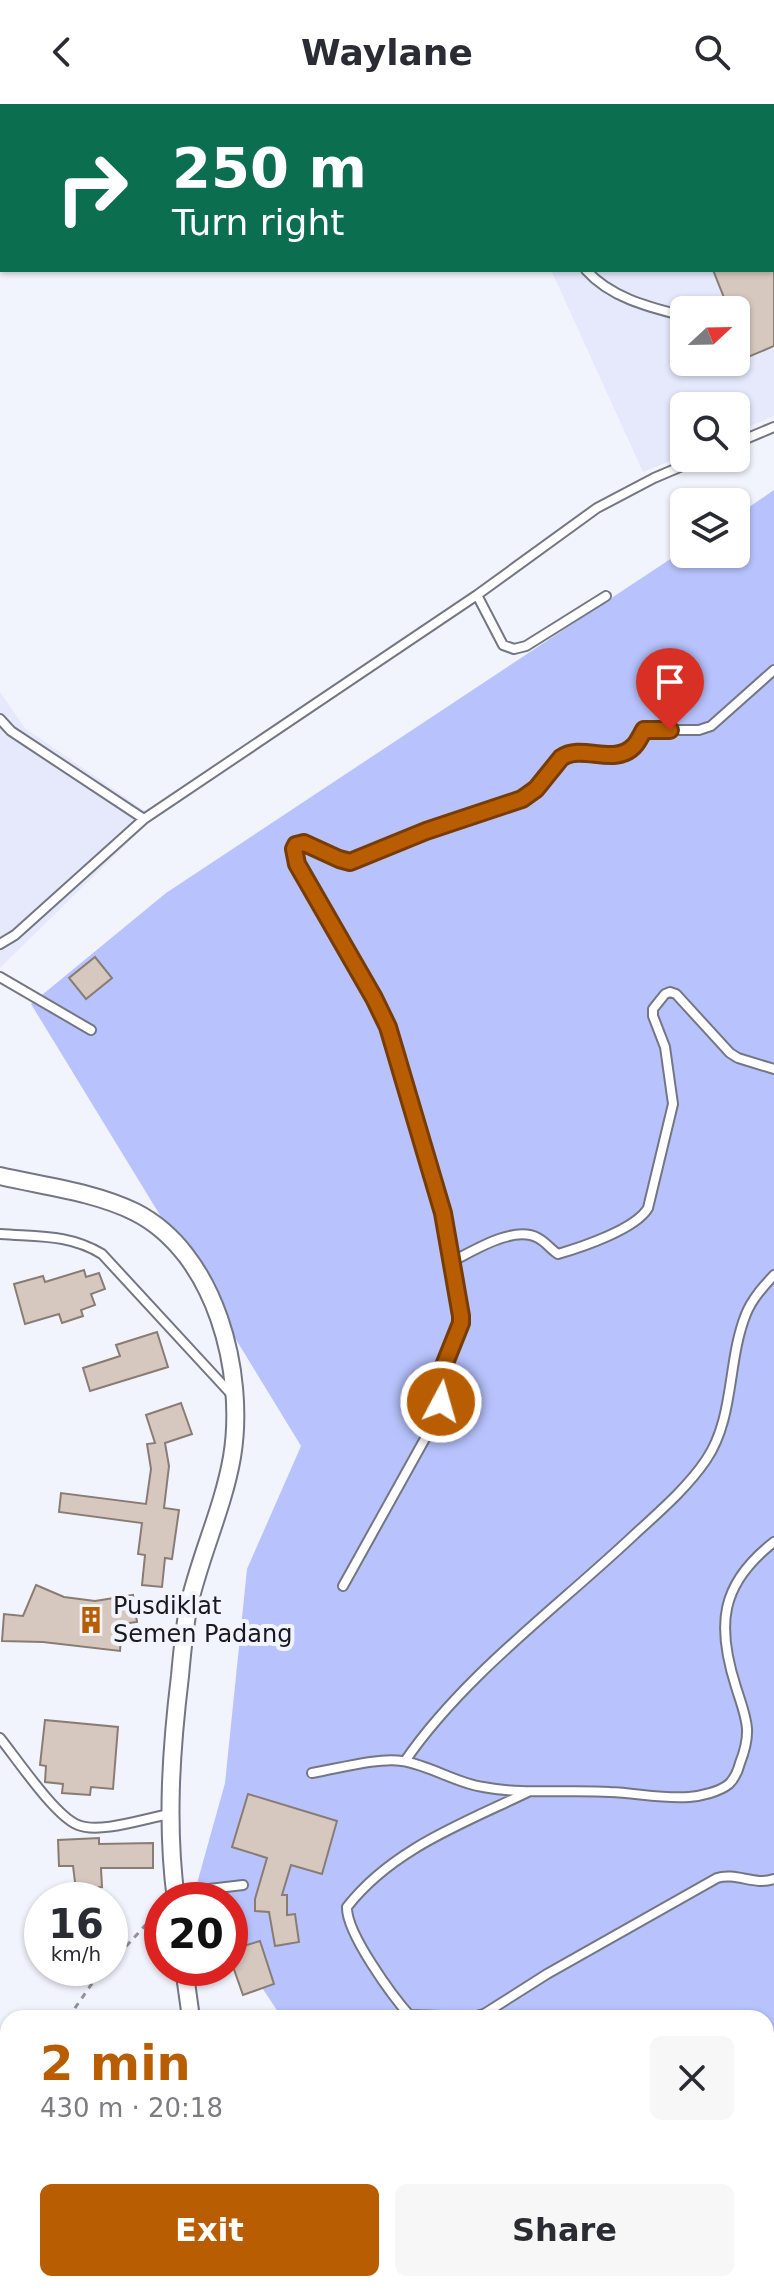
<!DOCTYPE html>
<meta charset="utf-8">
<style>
:root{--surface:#fff;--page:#f7f7f7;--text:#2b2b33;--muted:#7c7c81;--accent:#b85d01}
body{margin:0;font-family:"DejaVu Sans",sans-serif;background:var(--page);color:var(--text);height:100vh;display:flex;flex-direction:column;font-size:30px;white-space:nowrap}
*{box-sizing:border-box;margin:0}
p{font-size:26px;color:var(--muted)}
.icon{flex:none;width:44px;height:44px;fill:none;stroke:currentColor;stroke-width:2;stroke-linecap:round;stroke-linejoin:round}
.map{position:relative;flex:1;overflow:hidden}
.panel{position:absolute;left:0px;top:1906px;width:774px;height:282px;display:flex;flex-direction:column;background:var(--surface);border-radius:24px 24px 0 0;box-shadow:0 2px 6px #0004}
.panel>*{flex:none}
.banner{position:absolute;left:0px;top:0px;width:774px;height:168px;box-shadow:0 2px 6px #0004;background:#0b6e4f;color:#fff;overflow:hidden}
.needle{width:52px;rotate:68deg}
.fabs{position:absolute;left:670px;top:192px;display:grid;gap:16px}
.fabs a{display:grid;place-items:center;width:80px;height:80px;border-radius:12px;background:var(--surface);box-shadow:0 2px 6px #0004;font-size:40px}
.speed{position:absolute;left:24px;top:1778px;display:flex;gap:16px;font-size:40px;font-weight:700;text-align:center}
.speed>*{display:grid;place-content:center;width:104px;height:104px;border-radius:50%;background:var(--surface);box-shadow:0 2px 6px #0004;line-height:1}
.speed small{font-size:20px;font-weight:400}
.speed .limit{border:12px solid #d22;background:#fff;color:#111}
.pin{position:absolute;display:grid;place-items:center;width:68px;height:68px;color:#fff;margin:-82px -34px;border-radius:50% 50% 50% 0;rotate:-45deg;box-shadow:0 0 8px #0007}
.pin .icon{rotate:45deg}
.me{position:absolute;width:88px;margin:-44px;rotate:6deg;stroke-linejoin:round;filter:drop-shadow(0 0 6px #0008)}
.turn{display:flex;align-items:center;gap:28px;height:168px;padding:0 40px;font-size:36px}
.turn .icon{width:104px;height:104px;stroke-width:2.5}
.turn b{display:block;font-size:56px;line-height:68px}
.round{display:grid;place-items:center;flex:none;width:84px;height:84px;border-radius:12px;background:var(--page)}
.headline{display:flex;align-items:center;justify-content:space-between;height:136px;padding:0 40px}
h1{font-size:48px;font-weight:600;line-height:60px;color:var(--accent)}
.action{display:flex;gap:16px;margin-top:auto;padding:16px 40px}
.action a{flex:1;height:92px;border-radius:12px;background:var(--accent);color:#fff;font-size:32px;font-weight:600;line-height:92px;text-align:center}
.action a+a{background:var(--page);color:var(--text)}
header{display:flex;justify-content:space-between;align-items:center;height:104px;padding:0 40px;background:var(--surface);font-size:36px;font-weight:600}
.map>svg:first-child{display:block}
</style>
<header><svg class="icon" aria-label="back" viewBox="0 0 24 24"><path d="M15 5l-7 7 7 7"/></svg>Waylane<svg class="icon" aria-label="search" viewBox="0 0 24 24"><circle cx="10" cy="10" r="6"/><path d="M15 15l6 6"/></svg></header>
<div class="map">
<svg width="774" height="2187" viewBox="0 0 774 2187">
<rect width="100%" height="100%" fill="#f2f4fd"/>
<path fill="#e5e9fb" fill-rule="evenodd" d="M0 0H774V312L736 328V302H684V351L643 368 551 166H772V2H2V140H0ZM684 206H736V258H684Z
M0 588 25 624 154 713 0 864Z"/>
<path fill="#b8c3fd" d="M774 386V2187H604L593 2180H766V1914H282L230 1835V1796H204L196 1783 225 1679 247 1465 301 1342 31 900 166 789 684 446V450H736V412Z"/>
<path fill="#d6c8bf" stroke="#897c74" stroke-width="2" d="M713 166H774V242L748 253 736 223V206H729Z
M95 853 112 874 86 895 69 874Z
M84 1166 86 1173 99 1169 105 1185 91 1190 95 1201 81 1206 83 1212 62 1219 59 1210 25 1220 14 1180 43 1172 45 1178Z
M157 1228 168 1263 90 1287 83 1264 120 1252 116 1241Z
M181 1299 192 1330 165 1339 169 1362 164 1404 179 1406 172 1455 165 1454 162 1483 142 1481 145 1451 138 1450 142 1419 59 1408 61 1389 146 1400 151 1365 147 1340 155 1339 146 1311Z
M36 1481 64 1493 95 1497 133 1491 137 1518 122 1520 120 1547 43 1538 2 1537 4 1510 23 1512Z
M45 1616 118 1623 113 1685 91 1683 90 1691 62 1689 63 1680 45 1678 46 1662 40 1661Z
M248 1690 337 1717 322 1770 291 1761 282 1791H287V1811L295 1810 299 1838 275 1842 269 1808 255 1807V1795L267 1754 232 1743Z
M99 1734V1740L153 1739V1764H101L102 1783 76 1786 73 1762H59L58 1736Z
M260 1837 274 1880 243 1891 230 1854V1846Z"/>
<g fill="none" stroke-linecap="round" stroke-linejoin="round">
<g stroke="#737683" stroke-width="12">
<path id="service" d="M654 2 659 0
M0 139 2 138
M586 166C611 194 649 203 684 212
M736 339 774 323
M477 491 503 541 514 545 526 542 606 492
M0 615 11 627 144 715
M0 840 15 831 144 715 477 491 597 404 654 374 701 354
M0 873 91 926
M0 1130C38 1133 69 1130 102 1150L233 1292
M453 1157C475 1146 514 1121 538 1134 546 1138 551 1146 558 1150 582 1143 636 1125 648 1104L673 1000 665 943 653 912V905L665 890 670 888 676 890 730 949 738 954 774 965
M343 1482 437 1313 441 1298 443 1264 461 1219V1212L443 1109 388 923 374 894 297 760 294 745 296 741C314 737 333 755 350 758L426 727 522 695 536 685 561 654C582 639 614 663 634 642 638 638 641 631 644 626H699L711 622 774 566
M0 1634C17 1655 55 1712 78 1721 100 1730 146 1714 170 1710
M405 1657C464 1571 559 1502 634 1431 659 1408 687 1384 706 1356 735 1313 727 1257 746 1210 752 1195 763 1183 774 1171
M312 1669C337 1665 378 1653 402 1657 430 1661 455 1679 483 1683 525 1691 568 1685 610 1688 636 1689 663 1695 689 1693 701 1692 719 1688 729 1680 735 1674 738 1667 740 1659 753 1626 746 1615 736 1583 716 1521 720 1480 774 1438
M175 1789 243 1781
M409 1911 472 1913 484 1910 547 1870 717 1774C736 1768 755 1782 774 1775
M411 1913C393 1893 346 1829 347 1803 392 1745 464 1719 528 1688
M766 2154 774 2159"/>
</g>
<g stroke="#737683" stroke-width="20">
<path id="minor" d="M0 1072C43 1082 95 1088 135 1108 216 1149 246 1269 232 1353 223 1405 199 1454 188 1505 184 1527 182 1550 180 1572 171 1646 166 1721 176 1796
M184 1864 191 1914
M254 2180 255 2187
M319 2180 328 2187"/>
</g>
<path stroke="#919299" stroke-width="3" stroke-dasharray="6 6" stroke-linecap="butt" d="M110 1860 162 1803
M68 1914 91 1881 106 1864
M0 2139 8 2093"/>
<use href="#service" stroke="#fff" stroke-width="8"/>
<use href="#minor" stroke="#fff" stroke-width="16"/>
</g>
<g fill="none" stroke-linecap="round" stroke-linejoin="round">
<g stroke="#783c01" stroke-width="20">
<path id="route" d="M441 1298 443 1264 461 1219V1212L443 1109 388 923 374 894 297 760 294 745 296 741 304 739 339 755 350 758 426 727 522 695 536 685 561 654C582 639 614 663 634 642 638 638 641 631 644 626H670"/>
</g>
<use href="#route" stroke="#b85d01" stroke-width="14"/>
</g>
<defs>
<g id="building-bare" transform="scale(2.16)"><path d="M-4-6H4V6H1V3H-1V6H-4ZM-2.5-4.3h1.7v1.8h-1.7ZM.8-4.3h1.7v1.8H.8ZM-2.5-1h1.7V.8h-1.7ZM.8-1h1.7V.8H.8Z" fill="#b85d01" stroke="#f2f4fd" stroke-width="2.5" paint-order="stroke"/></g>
</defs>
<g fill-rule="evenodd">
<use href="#building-bare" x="91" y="1516"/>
</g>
<g text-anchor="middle" stroke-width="8" stroke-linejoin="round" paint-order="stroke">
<g font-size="24" fill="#191a1f" stroke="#f2f4fd" text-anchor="start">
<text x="113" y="1510">Pusdiklat<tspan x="113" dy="28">Semen Padang</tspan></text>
</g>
</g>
</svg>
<div class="fabs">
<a><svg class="needle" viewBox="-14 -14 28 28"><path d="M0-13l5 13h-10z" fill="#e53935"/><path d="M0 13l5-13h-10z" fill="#7c7c81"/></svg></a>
<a><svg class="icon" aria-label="search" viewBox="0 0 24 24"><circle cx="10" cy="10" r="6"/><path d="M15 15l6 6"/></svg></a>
<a><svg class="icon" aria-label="layers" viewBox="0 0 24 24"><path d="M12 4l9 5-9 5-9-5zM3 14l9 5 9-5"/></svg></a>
</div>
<div class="speed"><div>16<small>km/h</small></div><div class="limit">20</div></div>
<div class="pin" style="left:670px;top:626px;background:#d93025"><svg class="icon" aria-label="arrive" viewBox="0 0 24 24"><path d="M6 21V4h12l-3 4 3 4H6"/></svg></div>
<svg class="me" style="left:441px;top:1298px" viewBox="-20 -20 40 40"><circle r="17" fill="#b85d01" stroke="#fff" stroke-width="3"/><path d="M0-11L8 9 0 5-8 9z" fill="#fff"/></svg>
<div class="banner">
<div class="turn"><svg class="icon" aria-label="right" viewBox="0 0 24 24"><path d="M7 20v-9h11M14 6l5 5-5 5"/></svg><div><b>250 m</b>Turn right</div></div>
</div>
<section class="panel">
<div class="headline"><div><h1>2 min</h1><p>430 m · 20:18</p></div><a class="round"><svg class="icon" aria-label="close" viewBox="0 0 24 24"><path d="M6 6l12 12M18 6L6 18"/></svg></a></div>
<div class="action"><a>Exit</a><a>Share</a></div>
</section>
</div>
